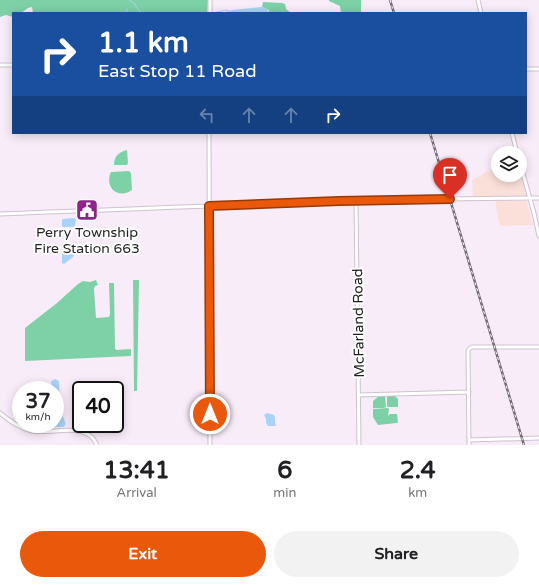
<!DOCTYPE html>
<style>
:root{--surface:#fff;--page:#f2f2f2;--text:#202124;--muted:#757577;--accent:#ea580c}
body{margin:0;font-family:"Varela Round",sans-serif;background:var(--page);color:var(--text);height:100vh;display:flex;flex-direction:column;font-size:15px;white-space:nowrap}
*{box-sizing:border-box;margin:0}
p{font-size:13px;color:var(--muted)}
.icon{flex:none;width:22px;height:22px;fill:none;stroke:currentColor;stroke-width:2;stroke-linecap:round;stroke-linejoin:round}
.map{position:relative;height:445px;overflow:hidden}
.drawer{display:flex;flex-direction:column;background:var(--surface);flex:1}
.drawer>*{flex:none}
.banner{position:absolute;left:12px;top:12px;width:515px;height:122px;border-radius:0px;box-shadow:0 2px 10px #0003;background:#1a4fa0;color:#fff;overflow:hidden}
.controls{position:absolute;left:491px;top:146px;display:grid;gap:8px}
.controls a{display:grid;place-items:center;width:36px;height:36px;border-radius:50%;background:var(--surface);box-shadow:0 2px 10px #0003;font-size:20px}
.speed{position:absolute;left:12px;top:381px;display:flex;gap:8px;font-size:20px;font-weight:700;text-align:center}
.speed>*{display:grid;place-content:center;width:52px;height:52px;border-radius:50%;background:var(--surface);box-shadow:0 2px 10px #0003;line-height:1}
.speed small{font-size:10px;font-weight:400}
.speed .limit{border:2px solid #111;border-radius:6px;background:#fff;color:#111}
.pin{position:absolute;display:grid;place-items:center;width:34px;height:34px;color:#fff;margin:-41px -17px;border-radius:50% 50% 50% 0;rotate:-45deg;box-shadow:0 0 4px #0007}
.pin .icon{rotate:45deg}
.me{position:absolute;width:44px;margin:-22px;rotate:0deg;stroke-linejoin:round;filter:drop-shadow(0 0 3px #0008)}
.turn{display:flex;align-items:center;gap:14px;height:84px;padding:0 20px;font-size:18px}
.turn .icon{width:52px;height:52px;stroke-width:2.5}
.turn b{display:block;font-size:28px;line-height:34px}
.lanes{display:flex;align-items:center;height:38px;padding:0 20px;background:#0003;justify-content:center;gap:20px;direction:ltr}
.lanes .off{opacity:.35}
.eta{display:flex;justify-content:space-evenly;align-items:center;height:68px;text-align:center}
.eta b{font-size:24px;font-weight:800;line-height:28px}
.cta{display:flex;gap:8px;margin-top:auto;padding:8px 20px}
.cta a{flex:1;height:46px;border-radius:24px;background:var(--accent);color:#fff;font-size:16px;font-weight:800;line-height:46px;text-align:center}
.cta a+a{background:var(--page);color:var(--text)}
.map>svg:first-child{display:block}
</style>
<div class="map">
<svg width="539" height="445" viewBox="0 0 539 445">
<rect width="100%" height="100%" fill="#f8ecf9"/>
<path fill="#fae0d8" d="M498 166V175H520V172L526 194 525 196 473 197 472 180Z
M496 201H525L527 203 533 225 500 226 496 207Z"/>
<path fill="#7ed1a7" d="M0 0H208L207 13H33L32 7 28 8 21 13H13V17L6 15 0 17Z
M329 0H361V13H341L340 6 329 1Z
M263 2 282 3 285 4 286 9 291 13H269V10L262 7Z
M127 150 128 163 127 165H114C114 156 119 152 127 150Z
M129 171 131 173 132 190C118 200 104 187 111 172Z
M96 280 98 285 95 286 94 289 96 318 109 317 110 314 109 283H114L115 348 116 350 131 349V356L25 361V328L57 303 78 284 83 281 90 282Z
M133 280H139L137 391H134Z
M387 395H394L398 399V407H388L387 406Z
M379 396H385L386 407 384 408H373V401Z
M388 408 389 409 388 416 390 414H397L398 422 397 423 378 425 373 417V409Z"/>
<path fill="#a8d2fa" d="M262 7C266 8 268 9 269 13H221L233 10Z
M74 218 76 219 75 226 73 227H63L62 226V220L63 219Z
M69 248 76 249H77C76 256 69 260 64 264L62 263V250L63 249Z
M55 379 59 381 60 409 66 424 64 427H52L51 424H55V390H52L51 381Z
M267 413 274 415C276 419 274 422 276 426H268L266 423V419L264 415Z"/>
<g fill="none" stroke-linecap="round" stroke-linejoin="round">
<path stroke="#a8d2fa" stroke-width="1" d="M129 0 135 4 137 8 142 13
M126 13 127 9
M205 13H206
M213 13 226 10 229 11"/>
<g stroke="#cec2ce" stroke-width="5">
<path id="secondary" d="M478 0 481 13
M210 13V0
M0 65H13
M526 69H539
M209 133 210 445
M512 133 517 153
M520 163 534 213 539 236
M356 201 359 445
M0 214C180 207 359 199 539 198
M358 395 469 392
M0 413C10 421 19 428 32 431 53 435 86 420 97 445
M469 440 539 438
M469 445 468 351 469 349 472 347H539"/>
</g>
<use href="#secondary" stroke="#fff" stroke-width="3"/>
<g stroke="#726b72" stroke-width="2.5">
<path id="rail" d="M390 0 394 13
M430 133 524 445"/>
</g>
<use href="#rail" stroke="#fff" stroke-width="1" stroke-dasharray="3" stroke-linecap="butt"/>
</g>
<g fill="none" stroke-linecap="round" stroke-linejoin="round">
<g stroke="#983908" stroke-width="10">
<path id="route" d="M210 414 209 206 339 201 450 199"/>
</g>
<use href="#route" stroke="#ea580c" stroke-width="7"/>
</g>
<defs>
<g id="civic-square" transform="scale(1.15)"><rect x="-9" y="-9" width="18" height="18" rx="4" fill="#902589" stroke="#fff"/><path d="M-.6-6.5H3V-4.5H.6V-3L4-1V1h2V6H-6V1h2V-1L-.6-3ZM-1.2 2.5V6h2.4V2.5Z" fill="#fff"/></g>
</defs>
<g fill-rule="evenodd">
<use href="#civic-square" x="87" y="210"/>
</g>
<g text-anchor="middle" stroke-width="4" stroke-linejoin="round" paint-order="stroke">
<g font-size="14" fill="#231f23" stroke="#fff">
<text x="87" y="237">Perry Township<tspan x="87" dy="16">Fire Station 663</tspan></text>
</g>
<g font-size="14" fill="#231f23" stroke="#fff">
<text transform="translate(358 323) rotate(-91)" y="5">McFarland Road</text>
</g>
</g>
</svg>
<div class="controls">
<a><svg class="icon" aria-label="layers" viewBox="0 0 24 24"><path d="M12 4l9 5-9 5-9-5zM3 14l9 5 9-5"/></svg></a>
</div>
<div class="speed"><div>37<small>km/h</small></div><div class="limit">40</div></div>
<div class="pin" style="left:450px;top:199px;background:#d93025"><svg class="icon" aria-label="arrive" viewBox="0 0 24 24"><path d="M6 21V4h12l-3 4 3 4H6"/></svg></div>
<svg class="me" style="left:210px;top:414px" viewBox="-20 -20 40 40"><circle r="17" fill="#ea580c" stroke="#fff" stroke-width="3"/><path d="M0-11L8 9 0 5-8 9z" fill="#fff"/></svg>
<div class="banner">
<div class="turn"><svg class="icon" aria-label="right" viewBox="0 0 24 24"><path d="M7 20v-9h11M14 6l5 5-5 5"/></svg><div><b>1.1 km</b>East Stop 11 Road</div></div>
<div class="lanes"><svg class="icon off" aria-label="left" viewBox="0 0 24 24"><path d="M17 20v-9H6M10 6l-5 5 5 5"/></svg><svg class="icon off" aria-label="ahead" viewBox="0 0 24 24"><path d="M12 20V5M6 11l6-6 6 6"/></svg><svg class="icon off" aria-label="ahead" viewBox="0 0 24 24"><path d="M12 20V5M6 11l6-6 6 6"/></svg><svg class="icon" aria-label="right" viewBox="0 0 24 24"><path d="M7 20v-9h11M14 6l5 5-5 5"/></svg></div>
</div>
</div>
<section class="drawer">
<div class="eta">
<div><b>13:41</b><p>Arrival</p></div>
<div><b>6</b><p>min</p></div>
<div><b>2.4</b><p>km</p></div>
</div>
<div class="cta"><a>Exit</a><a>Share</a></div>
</section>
